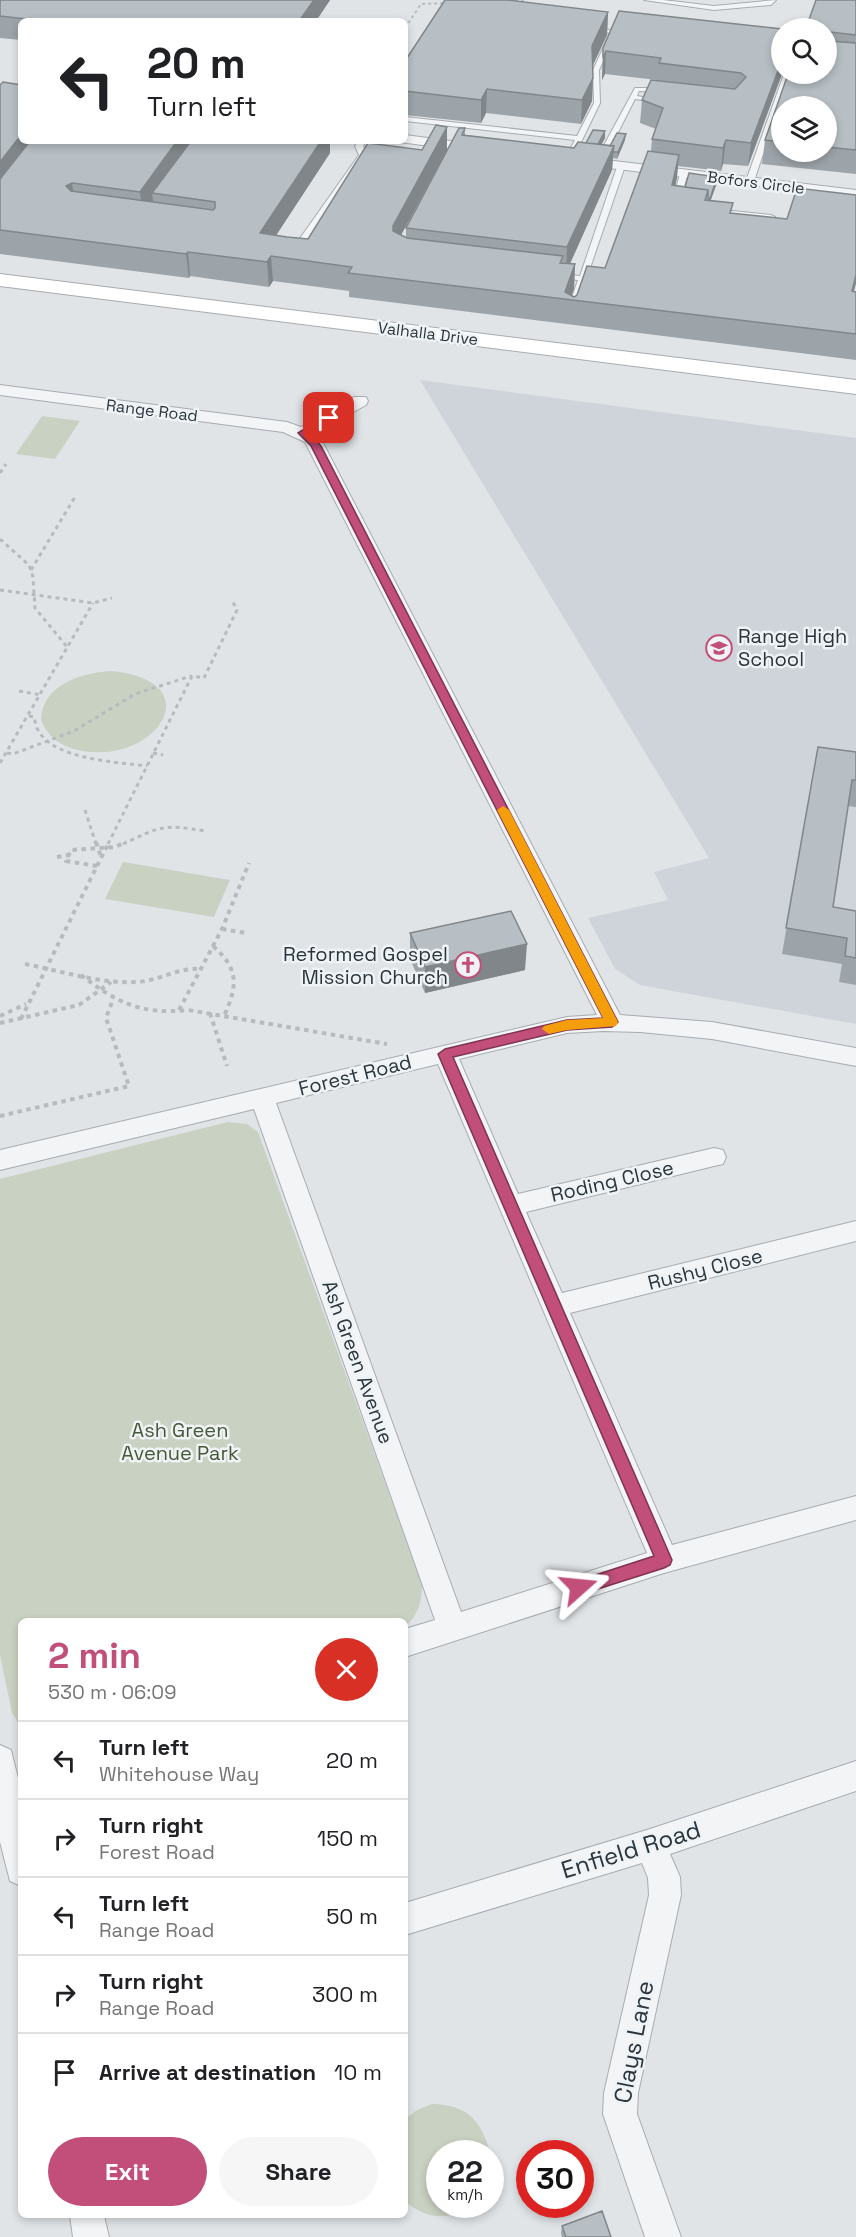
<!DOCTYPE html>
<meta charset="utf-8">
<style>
:root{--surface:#fff;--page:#f6f6f6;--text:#202124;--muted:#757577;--line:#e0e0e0;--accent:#c24f7a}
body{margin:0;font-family:"Space Grotesk",sans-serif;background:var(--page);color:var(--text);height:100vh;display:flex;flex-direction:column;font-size:22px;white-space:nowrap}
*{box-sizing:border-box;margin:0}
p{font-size:20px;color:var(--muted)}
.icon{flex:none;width:33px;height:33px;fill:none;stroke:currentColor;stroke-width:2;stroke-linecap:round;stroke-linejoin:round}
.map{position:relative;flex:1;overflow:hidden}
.details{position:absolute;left:18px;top:1618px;width:390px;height:600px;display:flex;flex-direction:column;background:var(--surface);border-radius:9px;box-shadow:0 3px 9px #0003}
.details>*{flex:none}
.guide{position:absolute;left:18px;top:18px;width:390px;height:126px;border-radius:9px;box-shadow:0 3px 9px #0003;background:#fff;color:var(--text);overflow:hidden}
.controls{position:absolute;left:771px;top:18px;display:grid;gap:12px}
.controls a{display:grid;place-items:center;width:66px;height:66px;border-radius:50%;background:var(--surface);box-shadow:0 3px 9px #0003;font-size:30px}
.speed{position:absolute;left:426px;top:2140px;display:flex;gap:12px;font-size:30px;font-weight:700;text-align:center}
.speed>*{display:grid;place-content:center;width:78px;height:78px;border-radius:50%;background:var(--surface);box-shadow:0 3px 9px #0003;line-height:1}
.speed small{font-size:15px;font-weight:400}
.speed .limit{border:9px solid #d22;background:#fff;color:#111}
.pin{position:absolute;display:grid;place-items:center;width:51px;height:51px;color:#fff;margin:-26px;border-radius:12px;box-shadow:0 3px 9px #0006}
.me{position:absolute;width:66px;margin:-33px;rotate:72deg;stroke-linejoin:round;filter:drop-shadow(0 0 4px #0008)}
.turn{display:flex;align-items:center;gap:21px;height:126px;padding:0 30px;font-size:27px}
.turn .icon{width:78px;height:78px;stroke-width:2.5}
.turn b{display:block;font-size:42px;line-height:51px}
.round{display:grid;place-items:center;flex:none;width:63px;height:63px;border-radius:32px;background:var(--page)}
.headline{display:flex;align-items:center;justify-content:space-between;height:102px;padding:0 30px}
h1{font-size:36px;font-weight:700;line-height:45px;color:var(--accent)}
.cta{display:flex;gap:12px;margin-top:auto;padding:12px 30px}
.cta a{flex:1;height:69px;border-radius:36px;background:var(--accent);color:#fff;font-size:24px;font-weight:700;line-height:69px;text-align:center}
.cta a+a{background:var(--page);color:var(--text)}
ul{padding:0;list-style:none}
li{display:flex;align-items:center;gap:18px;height:78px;padding:0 30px;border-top:2px solid var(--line)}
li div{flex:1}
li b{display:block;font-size:22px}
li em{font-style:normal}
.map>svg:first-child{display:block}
</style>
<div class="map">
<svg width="856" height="2237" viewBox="0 0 856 2237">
<rect width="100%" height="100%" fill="#e0e4e7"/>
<path fill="#ced4d9" d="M420 380 856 438V1024L640 985 615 969 588 918 668 900 654 872 709 858Z"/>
<path fill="#c9d1c2" d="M42 416 80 421 55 459 16 454Z
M111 671C214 681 155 767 78 750 61 746 47 737 41 719 43 684 82 673 111 671Z
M123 862 230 880 214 917 105 899Z
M228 1122 247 1124 258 1132 422 1585C422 1602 418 1615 405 1627V1622H21V1727L12 1713 0 1655V1179Z
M432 2104C467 2105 480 2119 490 2151V2154H440V2205H471C449 2222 425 2219 405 2201V2119L417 2110Z"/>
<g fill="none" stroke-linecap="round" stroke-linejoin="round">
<g stroke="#a6acb1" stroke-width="2">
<path id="lane" d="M644 0H663L714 6 776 0 771 5 714 10Z
M592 26 617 32 599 70 600 103 572 161 565 159 575 140 405 121V117L577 136 594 103 593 70 610 33 590 29 589 28Z
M784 74H790L754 181 747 183 746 181Z
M635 88H664L667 90 664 92 639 91 637 96 661 100 658 102 635 99 605 158 598 160 597 158Z
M359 141H367L363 146 367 155 298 253H292L291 251 359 155 355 146Z
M618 164 625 166 576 309 569 311 568 309 578 280 559 278 555 276 559 274 580 276Z
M681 171 688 173 680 201 676 203 672 201Z
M713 209 771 215 775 217 771 219 716 213H713Z"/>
</g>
<g stroke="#a6acb1" stroke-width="2">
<path id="street" d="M405 135 481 145 488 149 481 153 400 142 405 141Z
M581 157 856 190V198L576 164 574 161Z
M0 385 287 422 301 427 354 397H366L368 401 366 405 314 434 321 439 620 1015 712 1022 856 1048V1066L712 1039 640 1032 603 1031 567 1033 459 1059 518 1194 714 1148 723 1150 726 1157 723 1164 714 1166 526 1212 562 1293 856 1221V1241L570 1313 672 1545 856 1496V1520L664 1573 405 1657V1629L435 1620 254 1109 0 1170V1150L567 1017 597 1015 305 442 283 432 0 395ZM438 1064 647 1553 461 1612 276 1103Z
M0 1745 11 1750 21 1790V1886L10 1881 0 1842Z
M856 1761V1791L670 1854 680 1877 681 1895 638 2093 637 2114 681 2237H645L603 2114 604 2093 649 1895 648 1878 642 1863 405 1935V1903L650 1829Z
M70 2216H104L109 2237H73Z"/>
</g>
<g stroke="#a6acb1" stroke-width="2">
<path id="secondary" d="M0 274 856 380V394L0 286Z"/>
</g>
<path stroke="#b6bbbe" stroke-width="2" stroke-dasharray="3 3" stroke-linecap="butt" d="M509 1 527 0
M405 28 421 4 448 3"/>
<path stroke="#b6bbbe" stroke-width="3" stroke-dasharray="4 4" stroke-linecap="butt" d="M0 473 6 464
M0 539 29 565 33 577 35 608 68 648
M31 570 75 497
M0 590 93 603 112 598
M19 691 41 695
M29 716 34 717C35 721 36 727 38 730 54 760 118 762 147 766
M7 753 13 754 74 731 135 694 191 676
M153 753 163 755
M0 763 93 603
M85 810 96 844
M108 844 192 676 204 678 237 610 233 602
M123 844C161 826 163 824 205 831"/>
<path stroke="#b6bbbe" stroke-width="4" stroke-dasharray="4.5 4.5" stroke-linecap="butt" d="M96 842 101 857
M57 857 69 855
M97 866 66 861 71 850 115 847 126 842
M222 929 246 933
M213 946C239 969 238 985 224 1016
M25 964C62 971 99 984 137 982 159 981 178 967 201 969
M81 975C117 1003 142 1015 188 1010L387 1044
M179 1010 222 929 249 863
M210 1013 227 1066
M0 1016 26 1004
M21 1019 109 842
M0 1023 79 1005 111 982
M0 1116 129 1086 106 1018 113 999"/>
<use href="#lane" fill="#f2f4f6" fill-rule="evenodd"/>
<use href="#street" fill="#f2f4f6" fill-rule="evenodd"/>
<use href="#secondary" fill="#fff" fill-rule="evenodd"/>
</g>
<path fill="#9da4a9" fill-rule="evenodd" d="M0 0H330L316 21H21V40L0 38Z
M816 0H856V174L762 164 765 140 788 74H826V28H806ZM782 106H826V152H782Z
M608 12 607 35 593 65 592 101 581 124 486 113 481 123 405 115V61Z
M782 29V74L748 166 723 164 721 171 678 166 675 186 685 187 717 177V183L710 201 733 203 731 213 787 219 856 195V283L854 291 856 292V360L349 297V291L273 281 269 287 190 276 189 278 0 254V85L21 141H330V153L276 235 287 237 308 239 422 150H447L401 235 406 238V228L465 128V135L574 148 586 143 605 138 601 145 610 146 625 140 617 159 613 158 612 170 570 264H575L574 289 571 295 574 297 577 295 605 268 651 151 652 139 656 129 640 123 642 100 657 80 605 74 602 80 603 48Z
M818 747 856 752V807L848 806 833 907 856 911V985L839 982 842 964 782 954Z
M410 933 525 970 425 993 410 959Z
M562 2226 611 2237H562L561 2233Z"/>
<path fill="#808689" d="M314 0H330L316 21H299Z
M608 12 607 35 591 69 592 46Z
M606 51 605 74 602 80 603 58Z
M782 60V74L748 166 751 143Z
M593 78 592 101 581 124 582 100Z
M487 89 486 113 481 123V100Z
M447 127V150L393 250V226Z
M605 131V138L595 156 596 149Z
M626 134 625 140 617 159 618 152Z
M21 135V141H38L0 190V162Z
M726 140 723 164 721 171 723 148Z
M177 141H196L152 193 153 201 143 216 140 192Z
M321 141H330V153L262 257 260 233Z
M614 146 612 170 566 272 567 247Z
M679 155 677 178 670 209 672 185Z
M717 177V183L709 205 710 199Z
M72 183 75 207 66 186Z
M188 252 190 276 189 278 186 254Z
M271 256 273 281 269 287 267 262Z
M575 264 574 289 570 300 565 292Z
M856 275V283L847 316 852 291Z
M527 944 525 970 425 993V967Z"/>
<path fill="#b7bfc4" stroke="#808689" stroke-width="1.5" d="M0 0H314L299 21H44L0 16Z
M445 0H507L608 12 592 46 593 78 582 100 487 89 481 100 405 91V61Z
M816 0H856V35L830 32 827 38 829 41 856 43V150L826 147V106H782V142L765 140 788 74H826V28H806Z
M619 11 782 29V60L751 143 726 140 723 148 652 139 663 108 642 100 651 80 735 89 746 77 741 73 659 63 661 58 606 51 603 58V48Z
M3 82 21 85V135L0 162V85Z
M436 125 447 127 393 226V231L407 238 563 256 560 263 575 264 565 292 574 297 577 295 587 266 605 268 648 151 679 155 672 185 708 190 705 200 733 203 730 213 787 219 797 188 856 195V275L852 291 856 292V334L348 273 352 267 271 256 267 262 188 252 186 254 0 230V179L30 141H177L140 192 72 183 66 186 71 191 213 210 215 208V202L152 193 191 141H321L260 233 287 237 308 239 368 143 422 150Z
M459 128H465L462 135 574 148 578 142 614 146 567 247 406 228Z
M593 130 605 131 598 144 586 143Z
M617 133 626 134 618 152H613L614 146H610Z
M689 173 717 177 710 199 708 198V190L685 187Z
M818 747 856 752V780H852L833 907 856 911V958L845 956 847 938 786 928Z
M511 911 527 944 425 967 410 933Z
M602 2211 611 2237H566L562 2226Z"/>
<path fill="#c24f7a" stroke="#7e334f" stroke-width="1.5" d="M326 416 334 418 310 433 321 446 618 1022 612 1027 567 1030 453 1057 672 1560 670 1565 664 1568 579 1595 574 1593 571 1587 574 1582 654 1556 438 1054 445 1049 567 1020 603 1018 311 446 298 433Z"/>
<path fill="#f59e0b" d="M503 806 509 810 618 1022 616 1026 567 1030 549 1034 542 1029 544 1026 567 1020 603 1018 497 810Z"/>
<defs>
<g id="school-ring" transform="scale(1.35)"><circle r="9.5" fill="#eff3f5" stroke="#c24f7a" stroke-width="1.5"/><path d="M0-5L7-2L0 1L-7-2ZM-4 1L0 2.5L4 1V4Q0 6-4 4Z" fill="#c24f7a"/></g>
<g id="church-ring" transform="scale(1.35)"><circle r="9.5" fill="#eff3f5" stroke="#c24f7a" stroke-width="1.5"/><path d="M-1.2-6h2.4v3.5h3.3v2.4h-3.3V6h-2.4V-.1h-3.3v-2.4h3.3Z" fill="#c24f7a"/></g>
</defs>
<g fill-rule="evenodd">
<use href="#school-ring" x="719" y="648"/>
<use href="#church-ring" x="468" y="965"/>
</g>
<g text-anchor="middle" stroke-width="5" stroke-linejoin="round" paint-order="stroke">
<g font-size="16" fill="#2a353d" stroke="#eff3f5">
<text transform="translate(756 182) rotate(7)" y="6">Bofors Circle</text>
<text transform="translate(428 333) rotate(7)" y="6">Valhalla Drive</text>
<text transform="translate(152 410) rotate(7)" y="6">Range Road</text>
</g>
<g font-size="20" fill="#2a353d" stroke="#eff3f5" text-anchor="start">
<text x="738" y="643">Range High<tspan x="738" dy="23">School</tspan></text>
<text x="448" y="961" text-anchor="end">Reformed Gospel<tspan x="448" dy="23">Mission Church</tspan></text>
</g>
<g font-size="20" fill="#2a353d" stroke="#eff3f5">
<text transform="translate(355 1075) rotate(-14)" y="7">Forest Road</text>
<text transform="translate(612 1181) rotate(-13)" y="7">Roding Close</text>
<text transform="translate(705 1269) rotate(-14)" y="7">Rushy Close</text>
<text transform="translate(358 1362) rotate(70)" y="7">Ash Green Avenue</text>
</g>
<g font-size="20" fill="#455838" stroke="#eff3f5">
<text x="180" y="1437">Ash Green<tspan x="180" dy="23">Avenue Park</tspan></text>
</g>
<g font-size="24" fill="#2a353d" stroke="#eff3f5">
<text transform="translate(631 1850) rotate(-17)" y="8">Enfield Road</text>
<text transform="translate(634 2042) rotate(-79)" y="8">Clays Lane</text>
</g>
</g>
</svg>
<div class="controls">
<a><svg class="icon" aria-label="search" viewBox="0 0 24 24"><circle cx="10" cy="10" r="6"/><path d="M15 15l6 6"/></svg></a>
<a><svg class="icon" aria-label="layers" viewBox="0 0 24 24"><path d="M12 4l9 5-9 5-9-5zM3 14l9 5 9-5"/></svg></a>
</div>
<div class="speed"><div>22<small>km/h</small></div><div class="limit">30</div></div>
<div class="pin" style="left:329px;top:418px;background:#d93025"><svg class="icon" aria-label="arrive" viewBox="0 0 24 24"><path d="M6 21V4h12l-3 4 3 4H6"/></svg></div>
<svg class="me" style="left:579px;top:1587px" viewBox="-20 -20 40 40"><path d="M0-17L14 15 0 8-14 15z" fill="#c24f7a" stroke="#fff" stroke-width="4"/></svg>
<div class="guide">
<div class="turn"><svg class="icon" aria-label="left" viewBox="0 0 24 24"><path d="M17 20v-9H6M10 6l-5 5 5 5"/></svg><div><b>20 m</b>Turn left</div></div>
</div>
<section class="details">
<div class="headline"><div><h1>2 min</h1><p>530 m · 06:09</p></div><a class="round" style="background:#d93025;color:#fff"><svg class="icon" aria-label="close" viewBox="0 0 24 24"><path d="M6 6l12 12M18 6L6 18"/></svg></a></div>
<ul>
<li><svg class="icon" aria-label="left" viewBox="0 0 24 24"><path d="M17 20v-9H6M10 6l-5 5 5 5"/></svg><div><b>Turn left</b><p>Whitehouse Way</p></div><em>20 m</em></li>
<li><svg class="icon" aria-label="right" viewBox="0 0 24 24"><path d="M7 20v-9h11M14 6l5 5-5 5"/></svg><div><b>Turn right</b><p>Forest Road</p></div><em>150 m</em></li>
<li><svg class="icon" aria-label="left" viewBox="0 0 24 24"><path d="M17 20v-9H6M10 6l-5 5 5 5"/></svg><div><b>Turn left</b><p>Range Road</p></div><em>50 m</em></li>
<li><svg class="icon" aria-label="right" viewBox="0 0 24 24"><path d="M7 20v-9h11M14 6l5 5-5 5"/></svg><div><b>Turn right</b><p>Range Road</p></div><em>300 m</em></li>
<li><svg class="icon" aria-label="arrive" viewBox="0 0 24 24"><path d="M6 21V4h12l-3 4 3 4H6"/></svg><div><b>Arrive at destination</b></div><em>10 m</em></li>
</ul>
<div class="cta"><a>Exit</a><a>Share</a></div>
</section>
</div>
